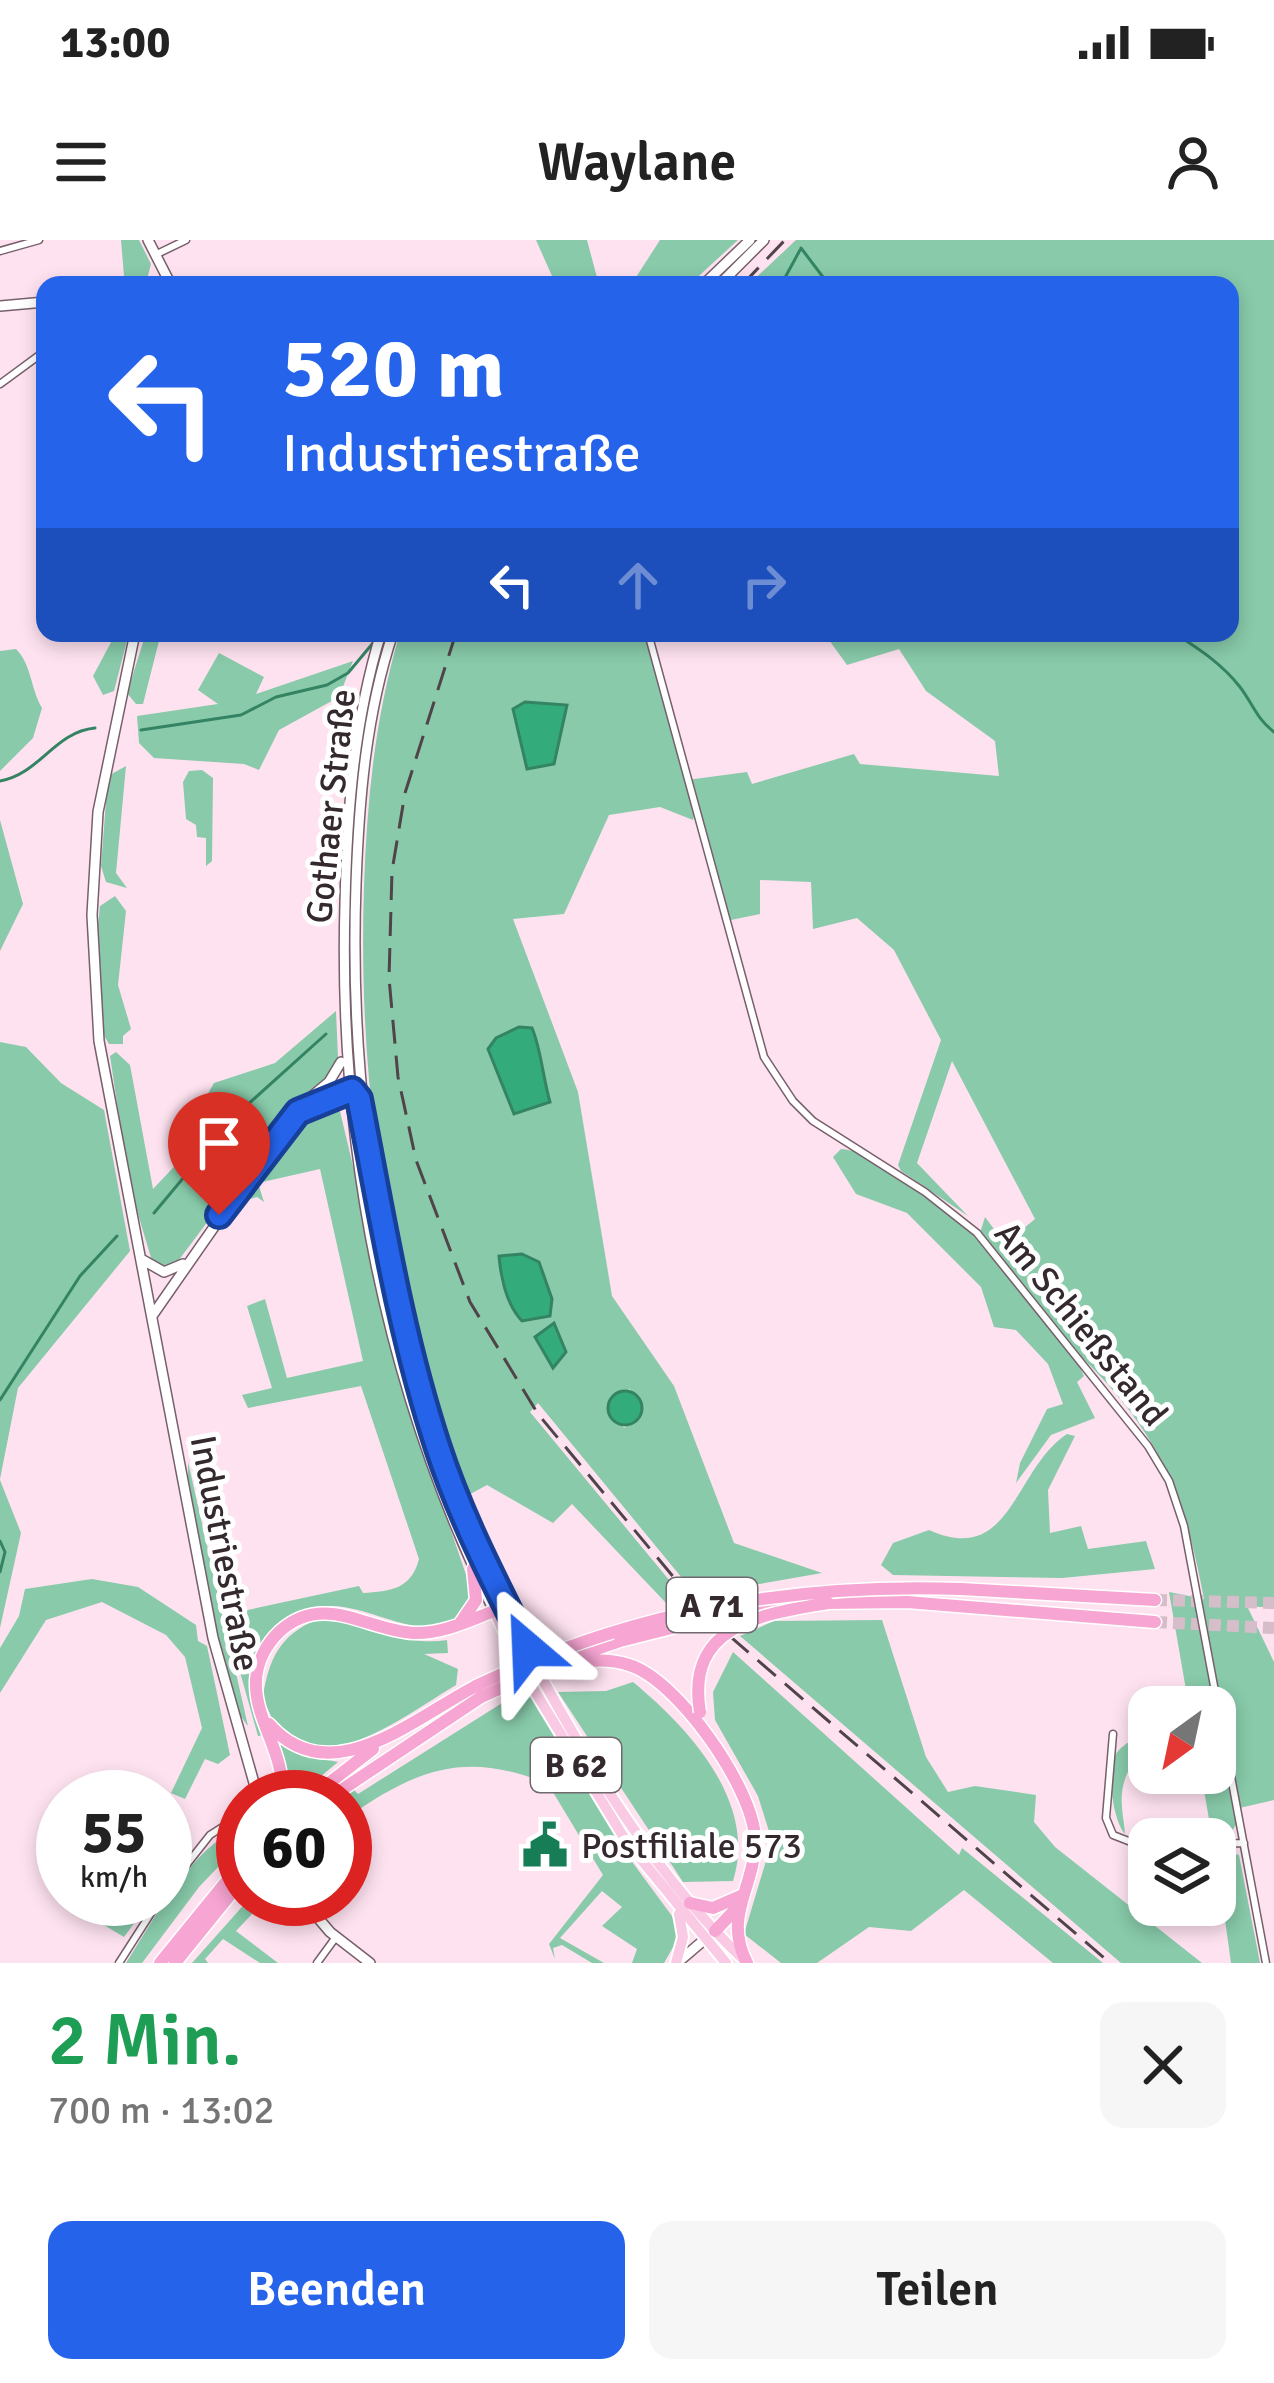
<!DOCTYPE html>
<html lang="de">
<meta charset="utf-8">
<style>
:root{--surface:#fff;--page:#f6f6f6;--text:#222;--muted:#767676;--accent:#2563eb}
body{margin:0;font-family:Signika,sans-serif;background:var(--page);color:var(--text);height:100vh;display:flex;flex-direction:column;font-size:45px;white-space:nowrap}
*{box-sizing:border-box;margin:0}
p{font-size:39px;color:var(--muted)}
.icon{flex:none;width:66px;height:66px;fill:none;stroke:currentColor;stroke-width:2;stroke-linecap:round;stroke-linejoin:round}
.map{position:relative;height:1723px;overflow:hidden}
.details{display:flex;flex-direction:column;background:var(--surface);flex:1}
.details>*{flex:none}
.banner{position:absolute;left:36px;top:36px;width:1203px;height:366px;border-radius:24px;box-shadow:0 6px 18px #0003;background:#2563eb;color:#fff;overflow:hidden}
.needle{width:78px;rotate:213deg}
.controls{position:absolute;left:1128px;top:1446px;display:grid;gap:24px}
.controls a{display:grid;place-items:center;width:108px;height:108px;border-radius:24px;background:var(--surface);box-shadow:0 6px 18px #0003;font-size:60px}
.speed{position:absolute;left:36px;top:1530px;display:flex;gap:24px;font-size:60px;font-weight:700;text-align:center}
.speed>*{display:grid;place-content:center;width:156px;height:156px;border-radius:50%;background:var(--surface);box-shadow:0 6px 18px #0003;line-height:1}
.speed small{font-size:30px;font-weight:400}
.speed .limit{border:18px solid #d22;background:#fff;color:#111}
.pin{position:absolute;display:grid;place-items:center;width:102px;height:102px;color:#fff;margin:-123px -51px;border-radius:50% 50% 50% 0;rotate:-45deg;box-shadow:0 0 12px #0007}
.pin .icon{rotate:45deg}
.me{position:absolute;width:132px;margin:-66px;rotate:334deg;stroke-linejoin:round;filter:drop-shadow(0 0 9px #0008)}
.turn{display:flex;align-items:center;gap:42px;height:252px;padding:0 48px;font-size:54px}
.turn .icon{width:156px;height:156px;stroke-width:2.5}
.turn b{display:block;font-size:84px;line-height:102px}
.lanes{display:flex;align-items:center;height:114px;padding:0 48px;background:#0003;justify-content:center;gap:60px;direction:ltr}
.lanes .off{opacity:.35}
.round{display:grid;place-items:center;flex:none;width:126px;height:126px;border-radius:24px;background:var(--page)}
.summary{display:flex;align-items:center;justify-content:space-between;height:204px;padding:0 48px}
h1{font-size:72px;font-weight:600;line-height:90px;color:#1e9e55}
.primary-button{display:flex;gap:24px;margin-top:auto;padding:24px 48px}
.primary-button a{flex:1;height:138px;border-radius:24px;background:var(--accent);color:#fff;font-size:48px;font-weight:600;line-height:138px;text-align:center}
.primary-button a+a{background:var(--page);color:var(--text)}
.status{display:flex;justify-content:space-between;align-items:center;height:84px;padding:0 60px;background:var(--surface);direction:ltr}
.status svg{height:33px;fill:currentColor}
header{display:flex;justify-content:space-between;align-items:center;height:156px;padding:0 48px;background:var(--surface);font-size:54px;font-weight:600}
.map>svg:first-child{display:block}
</style>
<div class="status"><b>13:00</b><svg viewBox="0 0 49 12"><path d="M0 12V9h3v3zM5 12V6h3v6zM10 12V3h3v9zM15 12V0h3v12zM26 1h20v11H26zM47 4h2v5h-2z"/></svg></div>
<header><svg class="icon" aria-label="menu" viewBox="0 0 24 24"><path d="M4 6h16M4 12h16M4 18h16"/></svg>Waylane<svg class="icon" aria-label="person" viewBox="0 0 24 24"><circle cx="12" cy="8" r="4"/><path d="M4 21q1-7 8-7t8 7"/></svg></header>
<div class="map">
<svg width="1274" height="1723" viewBox="0 0 1274 1723">
<rect width="100%" height="100%" fill="#fee2f0"/>
<path fill="#88caaa" fill-rule="evenodd" d="M121 0H139L151 24 147 39 90 45 89 39 124 36Z
M536 0H587L599 45H556Z
M660 0H738L689 45H631Z
M796 0H1274V1368L1247 1366 1274 1422V1560L1235 1569 1237 1583 1230 1594 1137 1601 1210 1585 1201 1533H1215V1467H1189L1169 1352 1204 1359C1183 1246 1155 1186 1070 1106L1084 1136 1077 1142 1095 1178 1051 1195 1016 1243 1020 1223 1047 1169 1063 1164 1048 1124 1016 1090 994 1087 981 1047 907 973 856 954 833 917 841 909C891 913 958 980 996 1012L980 993 985 977 1005 1004 1035 979 952 821 917 923 968 976 901 931 898 925 941 800 894 710 857 678 813 689 811 642 760 640V674L726 681 695 571 693 580 660 567 609 575 564 674 513 679 578 852 612 1056 674 1146 734 1303 822 1333 696 1355 538 1163 530 1172 684 1358 666 1363 572 1264 553 1283 487 1245 463 1258C391 1052 357 864 364 646 367 560 375 476 400 393H648L687 540 747 532 752 544 854 514 860 524 999 536 995 501 926 451 899 409 847 425 824 393H1230V45H748ZM513 469 562 484 554 524 528 529ZM536 798 534 810 549 862 505 846 495 827ZM499 1016 539 1022 552 1059 517 1077 501 1041ZM630 1149 642 1167 640 1177 624 1188 608 1165 610 1158Z
M116 393H129L114 451 103 455 93 436Z
M146 393H161L143 464H136L127 453Z
M16 409C32 425 30 448 42 468L33 498 0 531V411Z
M219 413 264 437 256 454 353 421 339 457 279 490 259 530 244 524 154 518 139 503 137 476 218 464 198 450Z
M126 526 116 633 127 648 106 642 101 626 108 536Z
M202 530 213 538 212 621 206 626V598L197 597 196 585 186 579 183 542 189 531Z
M0 580 23 664 0 711Z
M115 656 126 671 118 745 131 789 123 796V804H109C87 772 96 704 100 666Z
M336 771 338 817 330 840 279 887 175 1025 167 1028 152 1021 129 944 110 816 116 812 130 825 153 949 203 896 202 864 214 843 275 823Z
M0 802 26 807 61 843 104 870 130 1011 18 1148 0 1239Z
M325 863 339 867 413 1180 473 1355 466 1373C418 1406 380 1367 331 1366 257 1364 238 1440 263 1495L258 1496 224 1375 359 1346 363 1353C390 1351 411 1350 419 1319L361 1146 248 1168 242 1155 272 1148 247 1066 265 1059 287 1138 363 1121 320 929 258 943 264 962 257 957 237 963 239 974 231 973 230 969C251 941 292 875 325 863Z
M1067 1194 1075 1196 1048 1250 1050 1293 1081 1286 1088 1309 1146 1301 1155 1329 1062 1338 893 1335 881 1325 893 1303 929 1290C1012 1327 1013 1230 1067 1194Z
M188 1222 248 1486C212 1441 200 1308 188 1246Z
M0 1240 21 1293 0 1388Z
M92 1339 138 1347 196 1385 198 1401 207 1406 230 1515 218 1524 205 1519 185 1559 171 1553 202 1488 185 1417 166 1395 102 1362 46 1380 0 1453V1408L19 1376 25 1349Z
M316 1380C362 1376 400 1408 447 1400L448 1413 424 1414 458 1429 456 1445C400 1478 296 1563 263 1456 269 1419 280 1395 316 1380Z
M882 1380 926 1517 948 1552 975 1546 1036 1555 1034 1582 1055 1607 1202 1723H1121L740 1396 774 1381Z
M733 1412 959 1615 962 1608 1103 1723H1053L964 1650 911 1691 869 1687 817 1723H781L744 1694 772 1601 758 1556 715 1480 713 1452Z
M633 1442C689 1488 758 1563 733 1641L683 1642 558 1452 606 1451Z
M513 1456 532 1457 630 1619 672 1676 679 1697 664 1723H632L637 1709 602 1686 622 1667 602 1651 560 1698 604 1723H592L562 1705 553 1708 555 1719 549 1704 603 1635 548 1544C465 1510 416 1529 345 1579V1558L354 1550 358 1554Z
M1149 1490C1149 1515 1132 1518 1125 1539 1118 1560 1124 1577 1125 1594 1112 1578 1107 1533 1116 1514 1121 1505 1139 1496 1149 1490Z
M277 1501 306 1516 338 1522 296 1557H286L288 1532Z
M243 1585V1601L199 1647 142 1723H126C157 1675 189 1610 243 1585Z
M1215 1608 1239 1615 1260 1723H1231Z
M117 1659H152L124 1697 102 1684Z
M249 1659H266L236 1691 278 1723H260L223 1699 205 1719 208 1723H192Z"/>
<path fill="#34ab7b" stroke="#348464" stroke-width="3" d="M525 462 567 465 554 524 527 529 513 469Z
M519 787 532 788C541 809 543 838 550 862L514 874 488 809 496 798Z
M522 1014 539 1022 552 1059 550 1076 522 1081C506 1064 501 1039 499 1016Z
M554 1083 566 1112 553 1128 535 1097Z
M608 1168a17 17 0 1 1 34 0a17 17 0 1 1-34 0Z"/>
<g fill="none" stroke-linecap="round" stroke-linejoin="round">
<path stroke="#348464" stroke-width="3" d="M801 8 829 45
M781 45 800 10
M1174 393C1199 409 1221 423 1240 447 1253 464 1256 478 1274 492
M141 490 241 475 276 457 327 445 348 433 373 403
M0 541C40 534 54 492 95 488
M154 973 235 876 326 794
M0 1160 80 1036 117 996
M0 1301 5 1312 0 1332"/>
<path stroke="#d5bdc9" stroke-width="12" stroke-dasharray="12 6" stroke-linecap="butt" d="M1155 1360 1274 1363
M1155 1382 1274 1388"/>
<g stroke="#775f6b" stroke-width="9">
<path id="street" d="M0 11 39 0
M157 14 186 0
M0 144 45 111
M648 393 764 817 793 861 813 881 925 952 977 993 1148 1206 1169 1241 1184 1286 1266 1723
M1113 1494 1106 1578 1113 1595 1149 1609
M1215 1604 1244 1603
M165 1652 210 1595 243 1574
M119 1723 160 1659
M317 1723 336 1697"/>
</g>
<g stroke="#775f6b" stroke-width="12">
<path id="secondary" d="M148 0 171 45
M703 45 750 0
M719 45 764 0
M0 66 45 62
M135 393 98 572 92 675 99 801 213 1398 258 1557
M381 393C354 481 347 572 345 664 338 908 386 1151 494 1371
M393 393C366 474 359 559 356 644 347 893 395 1141 506 1365
M305 862 329 842 341 822
M141 1019 164 1032 183 1024
M152 1076 283 888 314 862 347 855
M302 1659 330 1692 370 1723
M677 1723 704 1700"/>
</g>
<g stroke="#fff" stroke-width="14">
<path id="primary" d="M515 1415 494 1371 506 1365 528 1409
M543 1440C597 1539 661 1641 743 1719
M531 1445 626 1601 726 1723
M676 1723 683 1697 679 1674"/>
</g>
<g stroke="#fff" stroke-width="15">
<path id="highway" d="M961 1349 1155 1360
M822 1363 907 1362 1155 1382
M719 1376 789 1366
M461 1382 476 1360 473 1329
M570 1418 620 1401
M547 1427C574 1423 602 1416 629 1425 677 1439 753 1548 755 1598 756 1648 722 1674 747 1723
M269 1484C330 1554 414 1478 476 1446
M281 1557C287 1514 254 1482 256 1440 257 1421 267 1403 280 1391 324 1352 366 1390 413 1393 442 1394 468 1381 494 1371
M311 1557 373 1509
M331 1557 481 1457
M690 1663 713 1668 743 1655
M715 1691 734 1671
M160 1723 243 1621
M175 1723 243 1639"/>
</g>
<use href="#street" stroke="#fff" stroke-width="6"/>
<use href="#secondary" stroke="#fff" stroke-width="9"/>
<use href="#primary" stroke="#fac9e4" stroke-width="10"/>
<use href="#highway" stroke="#f7a5d2" stroke-width="12"/>
<path stroke="#50444a" stroke-width="3" stroke-dasharray="24 12" stroke-linecap="butt" d="M742 45 785 0
M456 393 405 553 392 631 389 738 398 837 416 920 470 1062 538 1174 705 1375 1110 1723"/>
<g stroke="#fff" stroke-width="15" stroke-linecap="butt">
<path id="highway-bridge" d="M620 1401 719 1376
M476 1446C631 1372 789 1343 961 1349
M481 1457 547 1427
M700 1472C685 1384 763 1374 828 1363"/>
</g>
<use href="#highway-bridge" stroke="#f7a5d2" stroke-width="12"/>
</g>
<g fill="none" stroke-linecap="round" stroke-linejoin="round">
<g stroke="#184099" stroke-width="30">
<path id="route" d="M219 975 298 872 352 850 359 859C382 977 400 1093 438 1208 461 1278 495 1343 528 1409"/>
</g>
<use href="#route" stroke="#2563eb" stroke-width="21"/>
</g>
<defs>
<g id="civic-bare" transform="scale(3.6)"><path d="M-.6-6.5H3V-4.5H.6V-3L4-1V1h2V6H-6V1h2V-1L-.6-3ZM-1.2 2.5V6h2.4V2.5Z" fill="#167d57" stroke="#fff" stroke-width="2.5" paint-order="stroke"/></g>
</defs>
<g fill-rule="evenodd">
<use href="#civic-bare" x="545" y="1605"/>
</g>
<g text-anchor="middle" stroke-width="10" stroke-linejoin="round" paint-order="stroke">
<g fill="#fff" stroke="#70696d" stroke-width="3">
<rect x="667" y="1338" width="90" height="54" rx="9"/>
<rect x="531" y="1498" width="90" height="54" rx="9"/>
</g>
<g font-size="33" font-weight="bold" fill="#33292e">
<text x="712" y="1377">A 71</text>
<text x="576" y="1537">B 62</text>
</g>
<g font-size="36" fill="#33292e" stroke="#fff">
<text transform="translate(330 566) rotate(-84)" y="13">Gothaer Straße</text>
<text transform="translate(1082 1083) rotate(51)" y="13">Am Schießstand</text>
<text transform="translate(226 1313) rotate(79)" y="13">Industriestraße</text>
</g>
<g font-size="36" fill="#33292e" stroke="#fff" text-anchor="start">
<text x="581" y="1618">Postfiliale 573</text>
</g>
</g>
</svg>
<div class="controls">
<a><svg class="needle" viewBox="-14 -14 28 28"><path d="M0-13l5 13h-10z" fill="#e53935"/><path d="M0 13l5-13h-10z" fill="#767676"/></svg></a>
<a><svg class="icon" aria-label="layers" viewBox="0 0 24 24"><path d="M12 4l9 5-9 5-9-5zM3 14l9 5 9-5"/></svg></a>
</div>
<div class="speed"><div>55<small>km/h</small></div><div class="limit">60</div></div>
<div class="pin" style="left:219px;top:975px;background:#d93025"><svg class="icon" aria-label="arrive" viewBox="0 0 24 24"><path d="M6 21V4h12l-3 4 3 4H6"/></svg></div>
<svg class="me" style="left:528px;top:1409px" viewBox="-20 -20 40 40"><path d="M0-17L14 15 0 8-14 15z" fill="#2563eb" stroke="#fff" stroke-width="4"/></svg>
<div class="banner">
<div class="turn"><svg class="icon" aria-label="left" viewBox="0 0 24 24"><path d="M17 20v-9H6M10 6l-5 5 5 5"/></svg><div><b>520 m</b>Industriestraße</div></div>
<div class="lanes"><svg class="icon" aria-label="left" viewBox="0 0 24 24"><path d="M17 20v-9H6M10 6l-5 5 5 5"/></svg><svg class="icon off" aria-label="ahead" viewBox="0 0 24 24"><path d="M12 20V5M6 11l6-6 6 6"/></svg><svg class="icon off" aria-label="right" viewBox="0 0 24 24"><path d="M7 20v-9h11M14 6l5 5-5 5"/></svg></div>
</div>
</div>
<section class="details">
<div class="summary"><div><h1>2 Min.</h1><p>700 m · 13:02</p></div><a class="round"><svg class="icon" aria-label="close" viewBox="0 0 24 24"><path d="M6 6l12 12M18 6L6 18"/></svg></a></div>
<div class="primary-button"><a>Beenden</a><a>Teilen</a></div>
</section>
